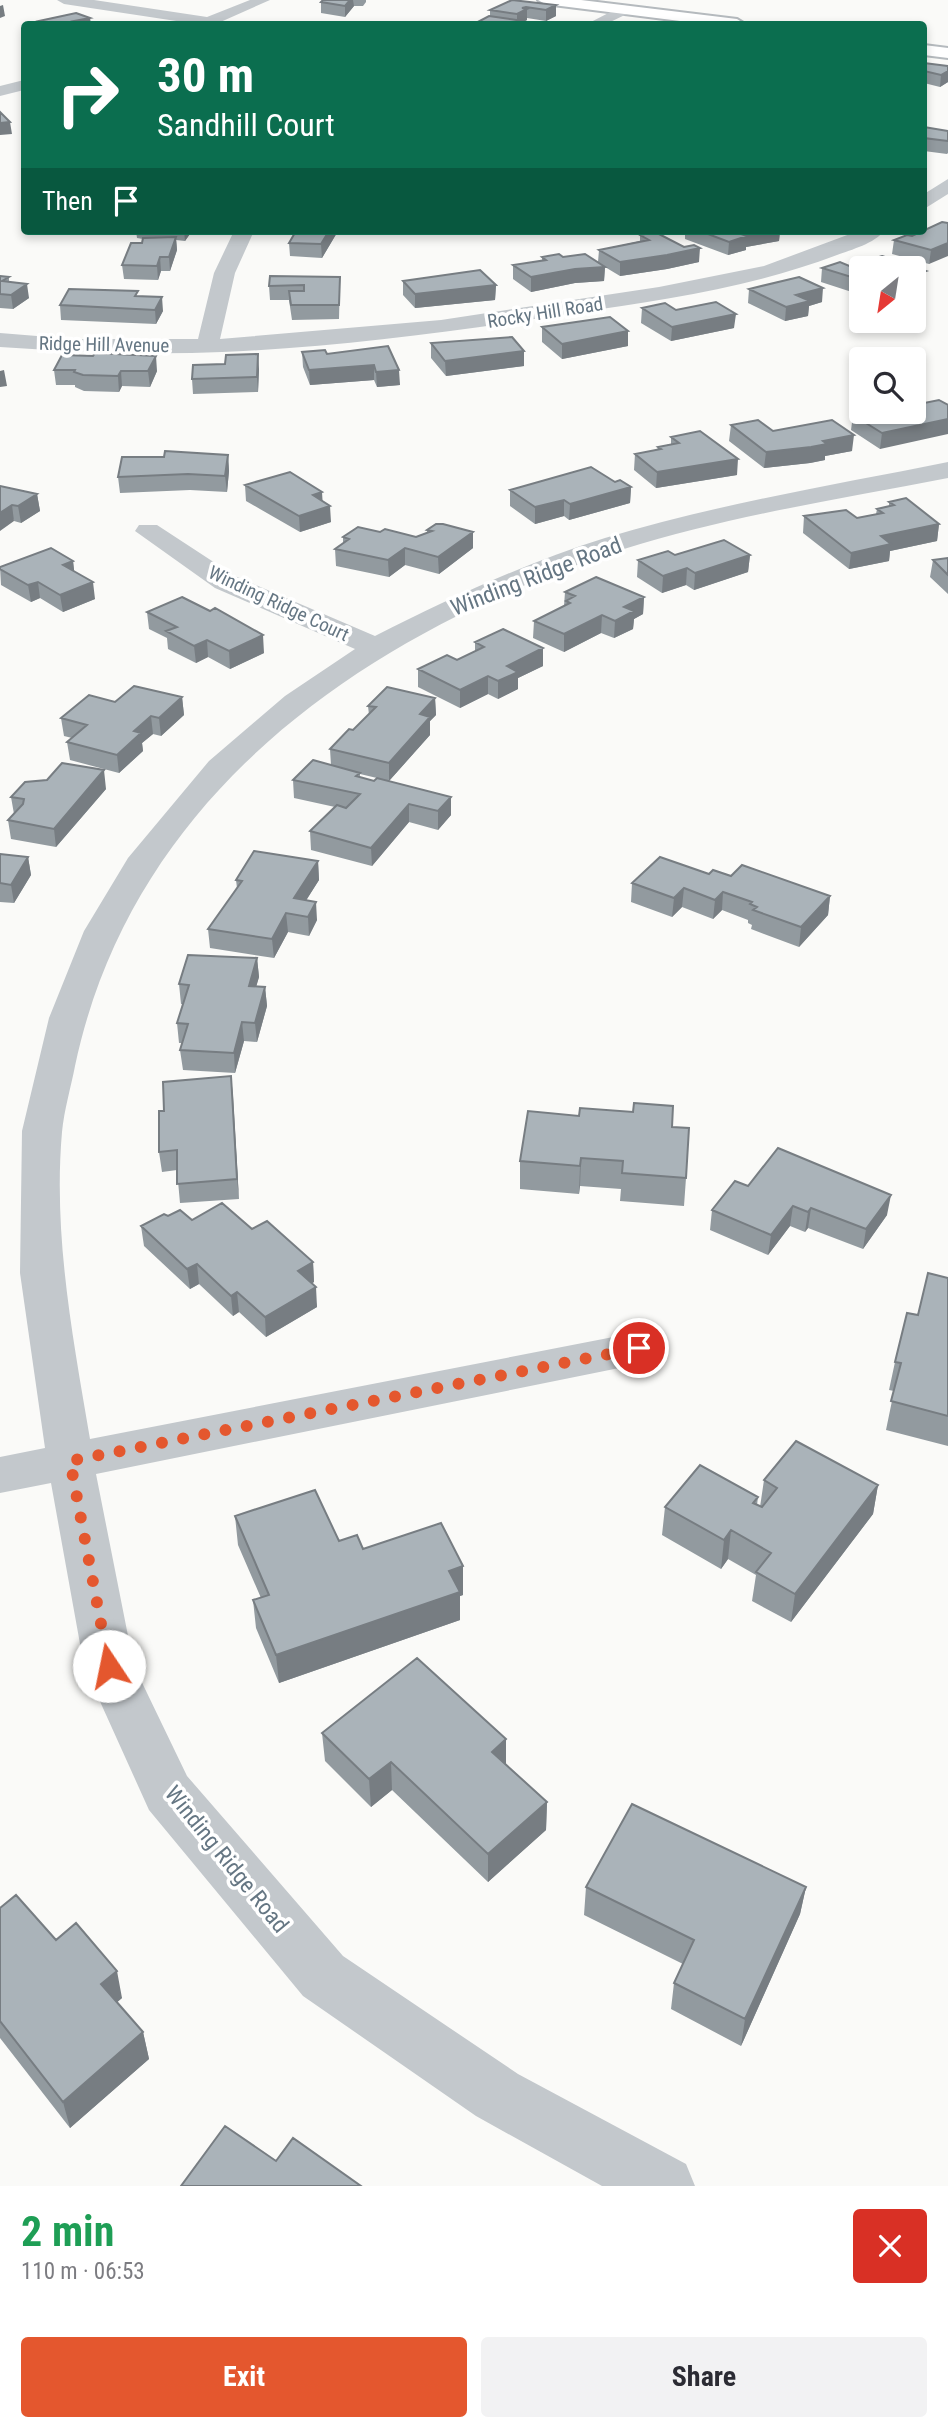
<!DOCTYPE html>
<meta charset="utf-8">
<style>
:root{--surface:#fff;--page:#f2f2f3;--text:#2b2b33;--muted:#7c7c81;--accent:#e4572e}
body{margin:0;font-family:"Roboto Condensed",sans-serif;background:var(--page);color:var(--text);height:100vh;display:flex;flex-direction:column;font-size:26px;white-space:nowrap}
*{box-sizing:border-box;margin:0}
p{font-size:23px;color:var(--muted)}
.icon{flex:none;width:38px;height:38px;fill:none;stroke:currentColor;stroke-width:2;stroke-linecap:round;stroke-linejoin:round}
.map{position:relative;height:2186px;overflow:hidden}
.sheet{display:flex;flex-direction:column;background:var(--surface);flex:1}
.sheet>*{flex:none}
.banner{position:absolute;left:21px;top:21px;width:906px;height:214px;border-radius:7px;box-shadow:0 4px 10px #0003;background:#0b6e4f;color:#fff;overflow:hidden}
.needle{width:46px;rotate:210deg}
.fabs{position:absolute;left:849px;top:256px;display:grid;gap:14px}
.fabs a{display:grid;place-items:center;width:77px;height:77px;border-radius:7px;background:var(--surface);box-shadow:0 4px 10px #0003;font-size:35px}
.pin{position:absolute;display:grid;place-items:center;width:60px;height:60px;color:#fff;margin:-30px;border:4px solid #fff;border-radius:50%;box-shadow:0 2px 7px #0007}
.me{position:absolute;width:77px;margin:-38px;rotate:349deg;stroke-linejoin:round;filter:drop-shadow(0 0 5px #0008)}
.turn{display:flex;align-items:center;gap:24px;height:147px;padding:0 21px;font-size:32px}
.turn .icon{width:91px;height:91px;stroke-width:2.5}
.turn b{display:block;font-size:49px;line-height:60px}
.then{display:flex;align-items:center;height:66px;padding:0 21px;background:#0003;gap:14px;font-size:26px}
.round{display:grid;place-items:center;flex:none;width:74px;height:74px;border-radius:7px;background:var(--page)}
.overview{display:flex;align-items:center;justify-content:space-between;height:119px;padding:0 21px}
h1{font-size:42px;font-weight:700;line-height:52px;color:#1e9e55}
.primary-button{display:flex;gap:14px;margin-top:auto;padding:14px 21px}
.primary-button a{flex:1;height:80px;border-radius:7px;background:var(--accent);color:#fff;font-size:28px;font-weight:700;line-height:80px;text-align:center}
.primary-button a+a{background:var(--page);color:var(--text)}
.map>svg:first-child{display:block}
</style>
<div class="map">
<svg width="948" height="2186" viewBox="0 0 948 2186">
<rect width="100%" height="100%" fill="#fafaf8"/>
<g fill="none" stroke-linecap="round" stroke-linejoin="round">
<g stroke="#b5babe" stroke-width="4">
<path id="primary" d="M538 0H581L737 19 745 24H704L545 4Z
M924 45 948 48V58L924 55Z"/>
</g>
<path fill="#c3c8cc" fill-rule="evenodd" d="M57 0H94L207 17 250 0H270L216 24H196L64 4Z
M624 5 629 7V13L606 24H587Z
M24 80V90L0 96V86Z
M948 179V194L924 209V194Z
M234 231H254L235 273 220 339 441 320 659 287 764 266 858 231H884C875 243 851 250 837 255 753 287 663 300 574 313 458 331 340 347 222 352 148 355 74 352 0 347V333L74 339H198L214 273Z
M948 462V478C840 499 729 516 624 549 371 629 133 791 75 1066 71 1087 64 1110 62 1132 53 1236 73 1338 90 1439L639 1332 655 1337 661 1348 655 1359 639 1364 96 1474 134 1666 187 1776 343 1956 518 2074 686 2164 695 2186H602L476 2116 303 1996 149 1810 84 1666 51 1483 0 1493V1457L45 1448 20 1273 22 1131 49 1018 84 931 128 858 209 761 285 696 355 649 215 588 135 531 139 525H157L235 576 375 636C450 598 525 563 605 538 717 504 834 485 948 462Z"/>
<use href="#primary" fill="#fff" fill-rule="evenodd"/>
</g>
<path fill="#929a9f" fill-rule="evenodd" d="M323 0H366V2L363 6H354L345 17 321 13V2Z
M556 5V16L546 21 527 18V20L523 22 490 16V10Z
M924 63 948 66V82L940 87 924 83Z
M924 127 948 131V153L947 154 924 151Z
M942 222 929 264 892 254 894 240 912 236Z
M136 231H192L185 241 176 240 177 250 170 271H161L158 280 124 279 122 265 142 243 143 239 137 238Z
M296 231H338L322 258 290 256 289 243Z
M685 231H780L779 241 746 247V250L728 255 685 239Z
M640 235 699 262 667 269 620 276 605 267 604 281 575 283 531 292 513 279V265L542 261V257H563L598 262 599 250 640 241Z
M882 256 926 271 924 285 914 289V268H861V295L821 282 822 268 840 262 854 268 862 265 863 262Z
M0 276 9 277V282L29 298 13 309 0 308Z
M340 277 339 319 292 320 289 300H270L269 286Z
M403 281 496 285 495 300 415 308 403 295Z
M749 289 822 302 809 306 808 316 785 321 748 303Z
M138 296 163 311 156 324 61 320 60 305Z
M642 308 676 310 734 328 671 341 641 323Z
M542 327 628 331V346L562 359 542 342Z
M431 343 524 366 446 376 431 358Z
M388 346 400 385 377 387 374 380 310 385 303 367 302 352 327 354Z
M259 369 258 392 193 394 192 379Z
M54 370 157 371 150 387 122 386 119 392 84 391 75 387V385H56Z
M948 405 880 449 851 430 853 415Z
M731 425 773 431 852 451 825 456V460L810 463 764 468 729 441Z
M671 437 737 475 656 488 634 470 635 454 657 450 658 447 671 444Z
M228 455 229 471 227 492 190 490 120 493 118 477 164 457Z
M615 482 631 487 630 503 569 520 564 516 535 524 510 506V490Z
M245 485 323 501 331 522 300 532 246 501Z
M0 486 37 494 40 511 21 523 14 521Z
M889 502 939 524 937 541 890 551 889 561 849 569 803 533 804 516 857 518 876 514 877 509 889 506Z
M427 530 473 548 439 574 405 565 389 577 336 566 335 549 343 543V537L380 532 416 537 427 533Z
M675 555H750L748 572 694 590 686 585 662 593 637 577 638 560Z
M948 558V594L930 577 933 560Z
M73 561 74 571 95 599 63 612 40 598 31 602 1 585 0 567Z
M565 592 644 597 643 614 634 619 633 629 614 638 601 633 564 652 533 638 534 621 564 606Z
M147 612 264 653 230 669 208 657 196 663 168 649 167 638 149 629Z
M475 642 543 666 518 678V689L498 699 488 694 460 708 418 687V669L457 660 475 651Z
M182 697 184 715 161 736 153 734 142 743 143 751 119 773 70 760 67 742 72 738 64 736 61 718 115 702Z
M435 698 436 715 430 721V735L389 781 451 797V815L438 830 409 822 372 866 311 850 310 831 335 807 294 798 293 780 331 765 330 749 353 730 369 715 368 706ZM360 774 377 778 374 781 360 777Z
M47 780 106 789 56 847 11 839 8 820 14 814 11 797Z
M0 854 28 857 31 875 14 903 0 902Z
M318 861 319 880 306 900 317 920 309 936 288 932 274 958 210 948 208 929 237 888 236 880Z
M709 874 731 876 830 896 828 915 799 947 751 929 752 925 748 923V920L722 910 713 919 682 907 672 917 631 902 632 883Z
M257 958 259 977 256 986 265 987 267 1006 257 1042 244 1041 235 1073 183 1070 180 1050 183 1043H179L177 1023 183 1004H181L179 984Z
M231 1076 239 1199 180 1203 177 1170 162 1172 159 1152 164 1111Z
M672 1127 686 1178 684 1206 620 1201 621 1189 580 1186 579 1194 520 1189V1161Z
M748 1186 887 1215 863 1249 808 1228 805 1232 790 1226 768 1255 710 1230 712 1210Z
M168 1216 252 1229 313 1262 314 1282 312 1283 317 1307 266 1337 239 1312 233 1316 199 1284 190 1289 144 1246 141 1226Z
M948 1278V1446L886 1430 894 1391 889 1390 895 1362 918 1315Z
M764 1480 878 1485 873 1514 791 1622 752 1601 756 1575 728 1559 721 1569 662 1535 665 1507 758 1497 757 1505 760 1507Z
M235 1516 339 1541 363 1549 463 1595 460 1596V1620L279 1683 256 1628 253 1600 261 1598 238 1545Z
M322 1733 506 1765 547 1802 546 1830 488 1882 392 1790 371 1807 325 1761Z
M586 1887H806L800 1914 741 2046 671 2009 674 1983 683 1964 584 1915Z
M0 1908 56 1940 122 1998 117 2002 143 2032 149 2059 70 2128 0 2038Z"/>
<path fill="#777d82" d="M350 0H353L354 6 345 17V6Z
M3 5 5 16 0 18V6Z
M556 5V16L546 21V10Z
M526 7V10L527 9V20L523 22V24H514L517 23V14L522 8Z
M90 18 91 24H75L74 21Z
M948 71V82L940 87 941 75Z
M10 122 12 134 0 135V123Z
M184 231H192L185 241Z
M329 231H338L322 258 321 244Z
M759 231H780L779 241 746 247V250L728 255 729 242 741 234Z
M176 237 177 250 170 271 169 257Z
M948 243V256L929 264 931 250Z
M700 248 699 262 667 269 620 276V262Z
M160 257 161 271 158 280 157 266Z
M605 267 604 281 575 283 531 292V277L575 269Z
M926 271 924 285 914 289V275Z
M27 284 29 298 13 309 11 295Z
M496 285 495 300 415 308V294Z
M823 288 822 302 809 306 808 316 785 321 786 307 796 295Z
M162 297 163 311 156 324 155 310Z
M736 314 734 328 671 341 672 327Z
M628 331V346L562 359V344Z
M524 351V366L446 376 445 361Z
M258 354 259 369 258 392 257 377Z
M156 356 157 371 150 387 148 371Z
M374 365V380L310 385 309 370Z
M4 370 7 386 0 387V371Z
M399 370 400 385 377 387 376 372Z
M121 371 122 386 119 392 118 376Z
M948 419V434L880 449 882 433Z
M854 435 852 451 825 456V460L810 463 764 468 766 452Z
M228 455 229 471 227 492 225 476Z
M738 459 737 475 656 488 657 472Z
M631 487 630 503 569 520 570 504Z
M322 492 323 508 330 506 331 522 300 532 299 516 313 495Z
M37 494 40 511 21 523 18 506Z
M564 500V516L535 524V507Z
M12 505 14 521 0 531V513Z
M939 524 937 541 890 551 889 561 849 569 851 553 881 536Z
M473 532V548L439 574 438 557Z
M405 548V565L389 577 388 560Z
M750 555 748 572 694 590 695 573Z
M73 561 75 578 63 565Z
M687 568 686 585 662 593 663 576Z
M38 582 40 598 31 602 28 585Z
M93 582 95 599 63 612 60 595Z
M644 597 643 614 634 619 633 629 614 638 615 621 624 607Z
M602 615 601 633 564 652V634Z
M263 635 264 653 230 669 229 651Z
M207 640 208 657 196 663 194 646Z
M543 648V666L518 678V689L498 699V681L507 666Z
M488 676V694L460 708V690Z
M182 697 184 715 161 736 159 718Z
M435 698 436 715 430 721V735L389 781V763L420 714Z
M151 716 153 734 142 743 143 751 119 773 117 755 134 731Z
M104 770 106 789 56 847 54 829Z
M451 797V815L438 830V811Z
M409 804V822L372 866 371 848Z
M28 857 31 875 14 903 11 885Z
M318 861 319 880 297 915 294 898Z
M684 888 682 907 672 917 674 898Z
M723 892 722 910 713 919 715 900Z
M830 896 828 915 799 947 801 927Z
M316 902 317 920 309 936 308 917Z
M286 913 288 932 274 958 272 939Z
M257 958 259 977 251 1005 249 986Z
M265 987 267 1006 257 1042 255 1023Z
M242 1022 244 1041 235 1073 234 1053Z
M231 1076 233 1096 239 1199 237 1179Z
M581 1158 580 1186 579 1194 580 1166Z
M891 1195 887 1215 863 1249 866 1229Z
M793 1206 790 1226 768 1255 771 1235Z
M811 1208 808 1228 805 1232 808 1212Z
M313 1262 314 1282 299 1291 298 1271Z
M197 1264 199 1284 190 1289 187 1269Z
M316 1287 317 1307 266 1337 265 1317Z
M237 1292 239 1312 233 1316 231 1296Z
M878 1485 873 1514 791 1622 795 1594Z
M731 1530 728 1559 721 1569 724 1540Z
M463 1566V1595L460 1596V1620L279 1683 276 1655 449 1571Z
M506 1739V1767L492 1752Z
M391 1762 392 1790 371 1807 369 1779Z
M547 1802 546 1830 488 1882V1854Z
M806 1887 800 1914 741 2046 745 2019Z
M117 1971 122 1998 107 2011 101 1984Z
M143 2032 149 2059 70 2128 63 2102Z"/>
<path fill="#aab3b9" stroke="#777d82" stroke-width="2" d="M323 0H350L345 6 321 2Z
M512 0 556 5 546 10 526 7 522 8 527 9 517 14 490 10Z
M76 13 90 18 74 21 83 24H44H48L39 21Z
M489 16 523 21 514 24H474Z
M924 63 948 66V71L941 75 924 71Z
M0 112 10 122 0 123Z
M924 127 948 131V141L924 138Z
M942 222 948 223V243L931 250 894 240 907 235 912 236Z
M296 231H329L321 244 289 243Z
M700 231H759L741 234 747 236 729 242Z
M655 232 684 247 694 245 700 248 667 255 620 262 599 250 649 240 640 235Z
M176 237 169 257H160L157 266 122 265 131 243H142L143 238Z
M559 254 563 257 585 254 605 267 575 269 531 277 513 265 546 260 542 257Z
M882 256 926 271 914 275V268H861V280L822 268 840 262 854 268 867 264 863 262Z
M480 270 496 285 415 294 403 281Z
M0 276 9 277 2 281 27 284 11 295 0 294Z
M270 276 340 277 339 305H291L289 291H304V285L269 286Z
M799 277 823 288 796 295 810 301 786 307 749 289Z
M69 289 138 291 135 296 162 297 155 310 60 305Z
M716 302 736 314 672 327 642 308 665 303 676 310Z
M610 317 628 331 562 344 542 327Z
M512 337 524 351 445 361 431 343Z
M388 346 399 370 376 372 374 365 309 370 302 352 325 350 327 354Z
M95 353 156 356 148 371H121L118 376 83 375 74 372 75 370H54L62 355 93 356Z
M258 354 257 377 192 379 193 365 225 364 226 355Z
M939 400 948 405V419L882 433 853 415 870 411H914V405Z
M758 420 773 431 832 420 854 435 823 441 827 444 811 447 766 452 731 425Z
M700 431 738 459 657 472 635 454 661 449 658 447 679 443 671 437Z
M165 451 228 455 225 476 188 474 118 477 122 457H164Z
M591 467 615 482 620 480 631 487 570 504 564 500 535 507 510 490Z
M290 472 322 492 313 495 330 506 299 516 245 485Z
M0 486 37 494 18 506 12 505 0 513Z
M906 498 939 524 881 536 891 544 851 553 804 516 846 510 857 518 883 513 877 509 894 505 889 502Z
M436 524H443L473 532 438 557 405 548 388 560 335 549 349 539 343 537 358 527 380 532 385 529 416 537 432 531 427 530Z
M724 540 750 555 695 573 687 568 663 576 638 560 668 551 675 555Z
M51 548 73 561 63 565 93 582 60 595 38 582 28 585 0 569V567Z
M948 558V575L933 560Z
M596 577 644 597 624 607 634 611 615 621 602 615 564 634 534 621 570 603 566 601 575 596 565 592Z
M182 597 210 611 215 608 263 635 229 651 207 640 194 646 166 631 177 627 147 612Z
M503 629 543 648 507 666 518 672 498 681 488 676 460 690 418 669 447 655 457 660 484 647 475 642Z
M134 686 182 697 159 718 151 716 134 731 141 733 117 755 67 742 87 725 61 718 89 695 115 702Z
M387 687 435 698 420 714 430 717 389 763 330 749 349 729 353 730 376 707 368 706Z
M313 760 360 773 356 776 374 781 377 778 451 797 438 811 409 804 371 848 310 831 337 805 346 808 360 794 293 780Z
M62 763 104 770 54 829 8 820 23 804 24 799 11 797 25 782 47 780Z
M254 851 318 861 294 898 316 902 308 917 286 913 272 939 208 929 242 881 236 880Z
M0 854 28 857 11 885 0 883Z
M660 857 709 874 713 870 731 876 742 865 830 896 801 927 753 910 757 907 750 904 752 902 723 892 715 900 684 888 674 898 632 883Z
M188 955 257 958 249 986 265 987 255 1023 242 1022 234 1053 180 1050 188 1024 177 1023 189 985 179 984Z
M231 1076 237 1179 177 1184V1150L159 1152V1111H164L163 1082Z
M634 1103 673 1106 672 1127 689 1128 686 1178 622 1173 623 1161 581 1158 580 1166 520 1161 528 1111 579 1116 580 1108 633 1112Z
M778 1148 891 1195 866 1229 811 1208 808 1212 793 1206 771 1235 712 1210 735 1181 748 1186Z
M222 1203 252 1229 267 1221 313 1262 298 1271 316 1287 265 1317 237 1292 231 1296 197 1264 187 1269 141 1226 164 1214 168 1216 180 1210 192 1220Z
M928 1273 948 1278V1416L891 1401 901 1363 895 1362 907 1313 918 1315Z
M796 1441 878 1485 795 1594 756 1572 771 1553 731 1530 724 1540 665 1507 700 1465 758 1497 753 1503 762 1507 777 1488 764 1480Z
M315 1490 339 1541 357 1535 363 1549 441 1523 463 1566 449 1571 460 1592 276 1655 253 1600 269 1595 235 1516Z
M417 1658 506 1739 492 1752 547 1802 488 1854 391 1762 369 1779 322 1733Z
M632 1804 806 1887 745 2019 674 1983 694 1940 586 1887Z
M16 1895 56 1940 76 1923 117 1971 101 1984 143 2032 63 2102 0 2021V1908Z
M225 2126 276 2161 293 2138 361 2186H181Z"/>
<g fill="none" stroke-linecap="round" stroke-linejoin="round">
<path stroke="#e4572e" stroke-width="12" stroke-dasharray="0 21.6" d="M109 1666 70 1461 639 1348"/>
</g>
<g text-anchor="middle" stroke-width="7" stroke-linejoin="round" paint-order="stroke">
<g font-size="19" fill="#657683" stroke="#fff">
<text transform="translate(545 312) rotate(-9)" y="7">Rocky Hill Road</text>
<text transform="translate(104 344) rotate(1)" y="7">Ridge Hill Avenue</text>
<text transform="translate(279 603) rotate(25)" y="7">Winding Ridge Court</text>
</g>
<g font-size="23" fill="#657683" stroke="#fff">
<text transform="translate(536 576) rotate(-21)" y="8">Winding Ridge Road</text>
<text transform="translate(227 1859) rotate(51)" y="8">Winding Ridge Road</text>
</g>
</g>
</svg>
<div class="fabs">
<a><svg class="needle" viewBox="-14 -14 28 28"><path d="M0-13l5 13h-10z" fill="#e53935"/><path d="M0 13l5-13h-10z" fill="#7c7c81"/></svg></a>
<a><svg class="icon" aria-label="search" viewBox="0 0 24 24"><circle cx="10" cy="10" r="6"/><path d="M15 15l6 6"/></svg></a>
</div>
<div class="pin" style="left:639px;top:1348px;background:#d93025"><svg class="icon" aria-label="arrive" viewBox="0 0 24 24"><path d="M6 21V4h12l-3 4 3 4H6"/></svg></div>
<svg class="me" style="left:109px;top:1666px" viewBox="-20 -20 40 40"><circle r="19" fill="#fff"/><path d="M0-13L10 11 0 6-10 11z" fill="#e4572e"/></svg>
<div class="banner">
<div class="turn"><svg class="icon" aria-label="right" viewBox="0 0 24 24"><path d="M7 20v-9h11M14 6l5 5-5 5"/></svg><div><b>30 m</b>Sandhill Court</div></div>
<div class="then">Then<svg class="icon" aria-label="arrive" viewBox="0 0 24 24"><path d="M6 21V4h12l-3 4 3 4H6"/></svg></div>
</div>
</div>
<section class="sheet">
<div class="overview"><div><h1>2 min</h1><p>110 m · 06:53</p></div><a class="round" style="background:#d93025;color:#fff"><svg class="icon" aria-label="close" viewBox="0 0 24 24"><path d="M6 6l12 12M18 6L6 18"/></svg></a></div>
<div class="primary-button"><a>Exit</a><a>Share</a></div>
</section>
